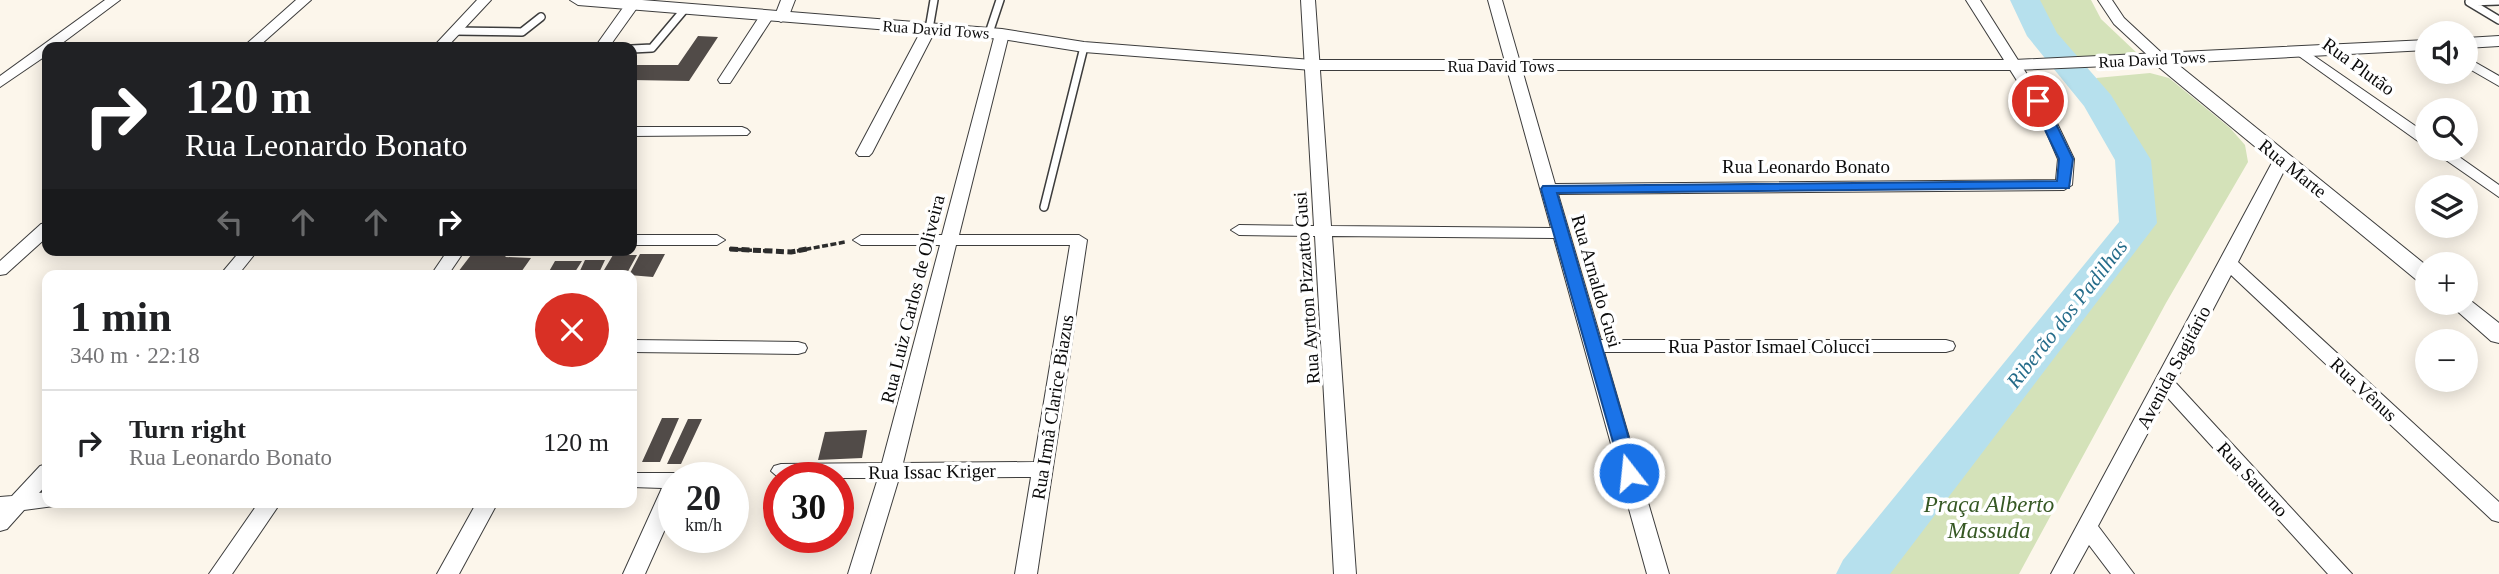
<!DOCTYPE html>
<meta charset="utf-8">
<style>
:root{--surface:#fff;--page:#f2f2f2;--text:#202124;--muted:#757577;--line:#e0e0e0}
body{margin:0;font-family:Georgia,serif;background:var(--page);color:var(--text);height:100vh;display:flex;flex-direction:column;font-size:26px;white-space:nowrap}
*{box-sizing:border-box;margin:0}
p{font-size:23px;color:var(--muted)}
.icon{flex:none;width:38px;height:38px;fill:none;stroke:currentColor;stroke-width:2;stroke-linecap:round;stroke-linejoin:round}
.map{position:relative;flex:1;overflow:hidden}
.details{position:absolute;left:42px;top:270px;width:595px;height:238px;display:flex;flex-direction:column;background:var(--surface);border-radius:14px;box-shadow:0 4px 18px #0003}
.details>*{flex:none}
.top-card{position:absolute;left:42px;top:42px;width:595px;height:214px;border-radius:14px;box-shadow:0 4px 18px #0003;background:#202124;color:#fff;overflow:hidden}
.fabs{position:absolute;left:2415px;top:21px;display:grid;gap:14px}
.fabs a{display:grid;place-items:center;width:63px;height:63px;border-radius:50%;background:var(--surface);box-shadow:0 4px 18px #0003;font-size:35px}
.speed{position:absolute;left:658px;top:462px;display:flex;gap:14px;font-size:35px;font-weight:700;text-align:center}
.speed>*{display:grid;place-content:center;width:91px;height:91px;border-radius:50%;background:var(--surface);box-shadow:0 4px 18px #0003;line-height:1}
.speed small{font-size:18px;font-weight:400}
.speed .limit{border:10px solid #d22;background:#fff;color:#111}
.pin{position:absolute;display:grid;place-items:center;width:60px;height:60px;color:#fff;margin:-30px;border:4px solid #fff;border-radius:50%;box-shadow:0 2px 7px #0007}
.me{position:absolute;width:77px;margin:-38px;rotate:344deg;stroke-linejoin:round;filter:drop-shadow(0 0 5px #0008)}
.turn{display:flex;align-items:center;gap:24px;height:147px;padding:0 28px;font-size:32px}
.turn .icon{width:91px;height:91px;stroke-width:2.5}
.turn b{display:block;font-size:49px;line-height:60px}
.lanes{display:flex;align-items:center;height:66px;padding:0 28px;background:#0003;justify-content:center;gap:35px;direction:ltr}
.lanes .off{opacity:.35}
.round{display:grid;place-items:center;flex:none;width:74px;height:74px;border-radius:37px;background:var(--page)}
.headline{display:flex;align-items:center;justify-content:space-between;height:119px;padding:0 28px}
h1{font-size:42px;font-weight:700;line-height:52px}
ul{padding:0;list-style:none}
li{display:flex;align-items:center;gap:21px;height:105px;padding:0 28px;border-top:2px solid var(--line)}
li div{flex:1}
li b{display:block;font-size:26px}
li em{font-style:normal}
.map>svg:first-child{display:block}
</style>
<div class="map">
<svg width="2499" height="574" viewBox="0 0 2499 574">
<rect width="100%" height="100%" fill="#fcf6eb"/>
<path fill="#d4e2b9" d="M2038 0H2091L2101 19 2138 54 2077 57 2055 34Z
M2150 73 2169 78 2230 128 2245 145 2248 162 2166 303 2019 574H1883L2009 398 2145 235 2151 206 2148 168 2116 117 2096 78Z"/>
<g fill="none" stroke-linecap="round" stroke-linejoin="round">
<path fill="#b6e0ed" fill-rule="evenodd" d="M2010 0H2040L2057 33 2111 95 2151 160 2157 223 1890 574H1836L1843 560 2119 222 2115 160 2084 106 2027 36Z"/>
</g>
<path fill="#514b48" d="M698 36 718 37 689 81 632 80V72L637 65H678Z
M640 254H665L653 277 629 275Z
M471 255 506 256 505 257 531 258 519 275 458 272Z
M613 255H637L626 275H601Z
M585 260H605L598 275H578Z
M555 261H582L573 275H547Z
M662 418H679L660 462H642Z
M688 419H702L681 464H667Z
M867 430 862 458 818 460 825 432Z"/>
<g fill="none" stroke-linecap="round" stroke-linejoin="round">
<g stroke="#3d3d3d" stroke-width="10">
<path id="service" d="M2499 1 2469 2 2499 20
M929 29 934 0
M454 31 522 32 541 17
M989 33 1000 0
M632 49 652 48 684 10
M1044 207 1084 47"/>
</g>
<g stroke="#3d3d3d" stroke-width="2">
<path id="minor" d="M105 0H120L57 47H47V55L0 87V76Z
M296 0H311L258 47H243Z
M477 0H491L447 47H433Z
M781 0H795L788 18 781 22 774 18Z
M1301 0H1315L1331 226 1551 228 1488 0H1502L1555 184 2056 180 2058 159 2040 117 1966 0H1980L2054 117 2074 159 2072 185 2064 190 1558 194 1601 340H1946L1953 342 1955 346 1953 350 1946 352H1604L1669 574H1647L1554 238 1332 236 1356 574H1334L1315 236 1239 235 1231 230 1239 225 1314 226Z
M2098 0H2112L2124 18 2165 56V62H2155L2114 24Z
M632 1 639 5 609 47H595L627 2Z
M766 13 773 17 732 80 730 83H720L718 80 761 14Z
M929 25 936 29 872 153 869 156H859L856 153 922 29Z
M1002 30 1009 34 959 235H1079L1087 240 1037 574H1015L1031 477 899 478 870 574H848L878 478H779L771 471 774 466 781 464 882 463 940 245H861L853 240 861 235H942L995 34ZM956 245H1070L1034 462 903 463Z
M2301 47 2427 134V146L2422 144 2296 54 2294 51Z
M2466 57 2499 76V86L2466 67Z
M742 127 747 129 750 132 747 135 632 136V127Z
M2430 149H2448L2499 185V197Z
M2282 154 2290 159 2238 262 2499 502V522L2492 520 2231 275 2175 382 2352 574H2328L2167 397 2098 526 2134 574H2111L2089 545 2073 574H2051L2274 159Z
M47 223V237L6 274 0 275V261L41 224Z
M632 235H717L725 240 717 245H632Z
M241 250H258L238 275H220Z
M448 250H465L448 275H431Z
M632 340 798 342 805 344 807 348 805 352 798 354 632 352Z
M47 464V484L39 493 47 492V502H56L54 506 24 510 7 529 0 531V497L12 496 40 466Z
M632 473H674L682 478H674V509L645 574H623L662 488 632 487Z
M259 502H281L232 574H209Z
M477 502H498L459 574H437Z"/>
</g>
<g stroke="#3d3d3d" stroke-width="2">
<path id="tertiary" d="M570 0H642L1002 29 1084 42 1312 60H2014L2427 40V50L2176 63 2427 266V284L2419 282 2155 64 2014 70H1312L1084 52 1002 39 578 5Z
M2499 36V46L2466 48V38Z
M2466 297 2499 323V343L2491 341 2448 303H2466Z"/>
</g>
<path stroke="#2c2c2c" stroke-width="3.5" stroke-dasharray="6 2.5" stroke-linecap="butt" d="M729 249 766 251
M797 251 845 242"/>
<path stroke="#2c2c2c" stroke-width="5" stroke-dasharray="8 3.5" stroke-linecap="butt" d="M730 249 791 252 807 249"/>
<use href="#service" stroke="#fff" stroke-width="7"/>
<use href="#minor" fill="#fff" fill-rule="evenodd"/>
<use href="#tertiary" fill="#fff" fill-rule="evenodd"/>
</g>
<path fill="#1a73e8" stroke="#114b97" stroke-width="2" d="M2038 97 2045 101 2073 159 2069 188 1557 193 1639 473 1636 477H1623L1541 189 1543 186 2057 181 2059 159 2031 101Z"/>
<g text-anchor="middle" stroke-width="7" stroke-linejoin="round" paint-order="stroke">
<g font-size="16" fill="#0a0a0a" stroke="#fff">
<text transform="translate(936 29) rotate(4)" y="6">Rua David Tows</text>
<text transform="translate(2152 59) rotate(-3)" y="6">Rua David Tows</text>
<text x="1501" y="72">Rua David Tows</text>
</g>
<g font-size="19" fill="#0a0a0a" stroke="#fff">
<text transform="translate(2359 66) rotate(36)" y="7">Rua Plutão</text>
<text x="1806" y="173">Rua Leonardo Bonato</text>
<text transform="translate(2293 168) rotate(39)" y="7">Rua Marte</text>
<text transform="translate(1597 281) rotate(74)" y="7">Rua Arnaldo Gusi</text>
<text transform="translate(1306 288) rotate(-94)" y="7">Rua Ayrton Pizzatto Gusi</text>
<text transform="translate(912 299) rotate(-76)" y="7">Rua Luiz Carlos de Oliveira</text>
<text x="1769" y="353">Rua Pastor Ismael Colucci</text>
<text transform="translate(2173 367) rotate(-62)" y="7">Avenida Sagitário</text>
<text transform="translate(2364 389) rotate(43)" y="7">Rua Vênus</text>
<text transform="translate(1052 407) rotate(-81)" y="7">Rua Irmã Clarice Biazus</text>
<text transform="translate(932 471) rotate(-1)" y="7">Rua Issac Kriger</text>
<text transform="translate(2253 479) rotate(47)" y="7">Rua Saturno</text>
</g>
<g font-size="21" font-style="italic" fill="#256c8a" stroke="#fff">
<text transform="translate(2067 314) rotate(-52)" y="7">Riberão dos Padilhas</text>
</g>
<g font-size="23" font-style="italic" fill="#365824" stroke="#fff">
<text x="1989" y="512">Praça Alberto<tspan x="1989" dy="26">Massuda</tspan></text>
</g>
</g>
</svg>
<div class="fabs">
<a><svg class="icon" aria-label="sound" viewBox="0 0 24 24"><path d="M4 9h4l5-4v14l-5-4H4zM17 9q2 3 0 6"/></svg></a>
<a><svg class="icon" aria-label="search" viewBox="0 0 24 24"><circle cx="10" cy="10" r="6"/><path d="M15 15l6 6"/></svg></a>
<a><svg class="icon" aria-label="layers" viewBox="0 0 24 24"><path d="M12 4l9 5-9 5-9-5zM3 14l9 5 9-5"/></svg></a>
<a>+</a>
<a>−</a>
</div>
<div class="speed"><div>20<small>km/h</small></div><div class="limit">30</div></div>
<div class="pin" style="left:2038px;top:101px;background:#d93025"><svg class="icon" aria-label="arrive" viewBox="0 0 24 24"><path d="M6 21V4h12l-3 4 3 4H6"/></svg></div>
<svg class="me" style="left:1629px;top:473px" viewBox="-20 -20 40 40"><circle r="17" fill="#1a73e8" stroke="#fff" stroke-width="3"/><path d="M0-11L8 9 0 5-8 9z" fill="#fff"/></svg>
<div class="top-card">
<div class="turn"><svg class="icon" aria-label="right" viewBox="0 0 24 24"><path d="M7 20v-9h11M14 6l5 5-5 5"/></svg><div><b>120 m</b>Rua Leonardo Bonato</div></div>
<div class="lanes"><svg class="icon off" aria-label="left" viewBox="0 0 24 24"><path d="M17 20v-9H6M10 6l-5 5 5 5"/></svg><svg class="icon off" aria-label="ahead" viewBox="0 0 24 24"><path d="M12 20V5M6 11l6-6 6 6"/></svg><svg class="icon off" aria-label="ahead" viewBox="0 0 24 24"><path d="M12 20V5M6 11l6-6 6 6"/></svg><svg class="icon" aria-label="right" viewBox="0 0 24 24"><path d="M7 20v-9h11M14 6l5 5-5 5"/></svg></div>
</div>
<section class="details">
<div class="headline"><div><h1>1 min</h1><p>340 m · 22:18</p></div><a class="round" style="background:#d93025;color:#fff"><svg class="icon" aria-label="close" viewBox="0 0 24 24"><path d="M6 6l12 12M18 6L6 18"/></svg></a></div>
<ul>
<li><svg class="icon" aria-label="right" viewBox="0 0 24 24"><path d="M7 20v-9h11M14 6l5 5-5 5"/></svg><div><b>Turn right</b><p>Rua Leonardo Bonato</p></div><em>120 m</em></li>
</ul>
</section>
</div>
